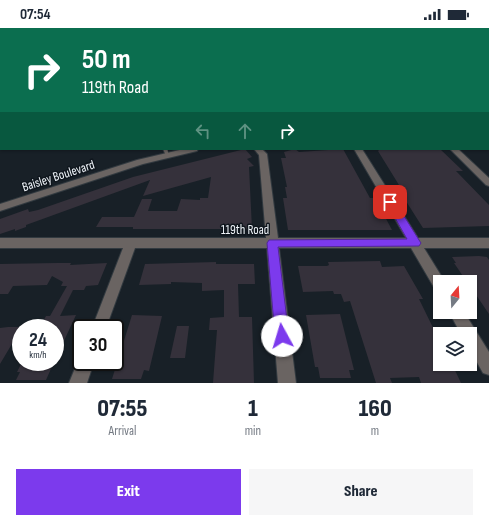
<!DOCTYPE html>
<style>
:root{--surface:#fff;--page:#f6f6f7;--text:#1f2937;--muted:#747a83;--accent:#7c3aed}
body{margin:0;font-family:"Sofia Sans Condensed",sans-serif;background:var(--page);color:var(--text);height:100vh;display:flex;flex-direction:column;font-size:15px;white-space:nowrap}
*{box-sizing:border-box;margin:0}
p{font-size:13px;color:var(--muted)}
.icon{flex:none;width:22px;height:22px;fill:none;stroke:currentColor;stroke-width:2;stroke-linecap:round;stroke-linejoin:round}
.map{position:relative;height:355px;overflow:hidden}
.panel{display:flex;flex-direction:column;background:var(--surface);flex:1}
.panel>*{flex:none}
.guide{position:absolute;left:0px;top:0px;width:489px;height:122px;box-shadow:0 1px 3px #0004;background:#0b6e4f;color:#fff;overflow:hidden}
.needle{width:26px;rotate:18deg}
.tools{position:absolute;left:433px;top:247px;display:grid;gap:8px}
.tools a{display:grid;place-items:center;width:44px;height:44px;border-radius:0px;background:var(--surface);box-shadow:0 1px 3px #0004;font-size:20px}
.speed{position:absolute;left:12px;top:291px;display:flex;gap:8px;font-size:20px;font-weight:700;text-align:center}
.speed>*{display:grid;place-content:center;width:52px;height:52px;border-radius:50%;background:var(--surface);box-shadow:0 1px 3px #0004;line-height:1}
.speed small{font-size:10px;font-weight:400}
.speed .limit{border:2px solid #111;border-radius:6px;background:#fff;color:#111}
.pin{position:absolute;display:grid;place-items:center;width:34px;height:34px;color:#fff;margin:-17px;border-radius:8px;box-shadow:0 2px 6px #0006}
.me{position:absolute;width:44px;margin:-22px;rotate:354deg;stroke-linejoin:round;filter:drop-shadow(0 0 3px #0008)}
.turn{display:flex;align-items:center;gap:14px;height:84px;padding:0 16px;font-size:18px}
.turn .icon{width:52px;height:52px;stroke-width:2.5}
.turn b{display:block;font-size:28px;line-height:34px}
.lanes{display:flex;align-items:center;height:38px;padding:0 16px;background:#0003;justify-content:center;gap:20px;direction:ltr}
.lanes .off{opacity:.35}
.eta{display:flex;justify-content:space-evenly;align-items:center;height:68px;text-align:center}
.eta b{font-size:24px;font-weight:800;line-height:28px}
.button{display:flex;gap:8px;margin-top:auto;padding:8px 16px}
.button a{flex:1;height:46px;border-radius:0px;background:var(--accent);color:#fff;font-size:16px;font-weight:800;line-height:46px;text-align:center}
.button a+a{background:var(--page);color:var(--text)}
.status{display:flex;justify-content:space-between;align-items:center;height:28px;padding:0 20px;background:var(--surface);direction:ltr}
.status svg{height:11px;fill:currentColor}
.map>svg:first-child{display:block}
</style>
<div class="status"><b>07:54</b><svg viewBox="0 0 49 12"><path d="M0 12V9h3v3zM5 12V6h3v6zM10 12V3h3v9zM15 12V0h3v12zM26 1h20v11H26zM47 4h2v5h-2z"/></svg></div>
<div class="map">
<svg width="489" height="355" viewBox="0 0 489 355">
<rect width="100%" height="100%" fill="#182027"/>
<path fill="#35313b" d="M245 121 252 129 247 131 254 138 249 139 252 201H133V199H96L102 189H134L142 171H152L148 183H177L181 171 200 172V170H208L211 149 143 168 150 152 26 197V199L15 203V201L0 206V191L28 181 29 184 38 182 133 149Z
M295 121 299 124 343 121 370 170H375L392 202H288L283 170H287L285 159H287L281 130H286L284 124Z
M440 121 463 143H456L489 177V198L423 200 404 170H407L378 123H379L378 122Z
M479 228 487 229 489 232V286L470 258V254H467L454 235H456L452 229Z
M380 233 382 239 404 238 423 271H419L440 314V336H452L461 355H421L419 349 390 350 392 355H376L350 273 344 274 341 266H334L333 263 303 264 298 238H327L329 237 328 234Z
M216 234V236H254L255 256H238L239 289H252L254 355H213L217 302H209L210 290 224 289V262L202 263V255L171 254V256L139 257 145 236Z
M57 235H71L70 237 107 235 98 257 86 258 84 262H73L60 288 76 287 55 332V300H44L46 297H41L46 288H50L67 258H61L63 254 52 248 47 257 13 258 8 266H0V236Z
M340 286 354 342H349L351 350H320L318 339H315L306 287Z
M132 287 162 288 149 343 144 342 141 351H112Z
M177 298H189L185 330H170Z
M8 299H22L0 336V300Z
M22 334H54L46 352H16L20 344H17Z"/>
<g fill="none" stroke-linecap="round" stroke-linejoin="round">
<g stroke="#323a40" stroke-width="1">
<path id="service" d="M0 54H1V56H0Z
M488 60H489V62H488Z
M0 76H1V78H0Z
M0 86H1V88H0Z
M0 115H1V118H0Z
M163 121H167L169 127 168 128H166Z"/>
</g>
<g stroke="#323a40" stroke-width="2">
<path id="minor" d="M488 87H489V92H488Z
M254 121H262L267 126 278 210H406L354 121H362L418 210H489V220H424L445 254H440V263L435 261 411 220H279L296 355H278L267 220H135L106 300H92L123 220H0V210H266L259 127Z
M450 121H458L489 150V158L486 157Z
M449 284H464L489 324V347L483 345 470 322V306H461Z
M80 328 81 334H94L87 355H69Z"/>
</g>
<g stroke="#323a40" stroke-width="2">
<path id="tertiary" d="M488 52H489L488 55Z
M184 121H198L197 123 143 136 0 183V176L137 132Z"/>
</g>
<use href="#service" fill="#6a6462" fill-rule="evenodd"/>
<use href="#minor" fill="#6a6462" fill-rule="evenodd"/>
<use href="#tertiary" fill="#6a6462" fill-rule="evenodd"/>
</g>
<linearGradient id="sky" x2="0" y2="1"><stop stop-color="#0d1215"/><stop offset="0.51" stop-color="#374252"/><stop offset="1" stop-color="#374252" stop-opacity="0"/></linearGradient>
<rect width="489" height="102" fill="url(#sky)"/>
<path fill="#7c3aed" stroke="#51269a" d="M390 171 394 172 419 212 421 215 419 218 278 219 289 308 287 313 282 315 278 313 275 308 267 215 269 212 407 211 386 174Z"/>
<g text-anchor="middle" stroke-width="3" stroke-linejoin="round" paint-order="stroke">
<g font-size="13" fill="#f0f5fa" stroke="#0f161d">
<text transform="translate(58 147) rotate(-18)" y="5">Baisley Boulevard</text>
<text x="245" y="206">119th Road</text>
</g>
</g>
</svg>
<div class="tools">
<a><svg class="needle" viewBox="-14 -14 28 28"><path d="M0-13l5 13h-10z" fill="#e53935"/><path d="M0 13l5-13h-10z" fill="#747a83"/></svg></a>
<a><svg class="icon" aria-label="layers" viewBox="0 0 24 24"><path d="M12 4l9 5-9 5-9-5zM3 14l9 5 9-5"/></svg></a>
</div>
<div class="speed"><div>24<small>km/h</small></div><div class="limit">30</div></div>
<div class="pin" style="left:390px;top:174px;background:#d93025"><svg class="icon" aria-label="arrive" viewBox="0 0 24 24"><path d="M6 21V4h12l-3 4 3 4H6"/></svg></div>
<svg class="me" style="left:282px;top:308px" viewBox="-20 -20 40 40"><circle r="19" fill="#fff"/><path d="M0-13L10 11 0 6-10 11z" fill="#7c3aed"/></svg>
<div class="guide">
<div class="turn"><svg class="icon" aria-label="right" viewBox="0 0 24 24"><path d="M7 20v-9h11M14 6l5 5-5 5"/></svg><div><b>50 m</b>119th Road</div></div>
<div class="lanes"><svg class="icon off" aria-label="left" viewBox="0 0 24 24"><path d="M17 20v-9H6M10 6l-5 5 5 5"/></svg><svg class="icon off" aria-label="ahead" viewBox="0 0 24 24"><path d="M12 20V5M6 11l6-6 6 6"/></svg><svg class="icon" aria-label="right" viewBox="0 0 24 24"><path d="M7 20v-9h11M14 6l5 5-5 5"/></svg></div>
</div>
</div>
<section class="panel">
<div class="eta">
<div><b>07:55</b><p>Arrival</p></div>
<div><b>1</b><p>min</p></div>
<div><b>160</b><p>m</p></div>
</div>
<div class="button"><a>Exit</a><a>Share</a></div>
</section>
